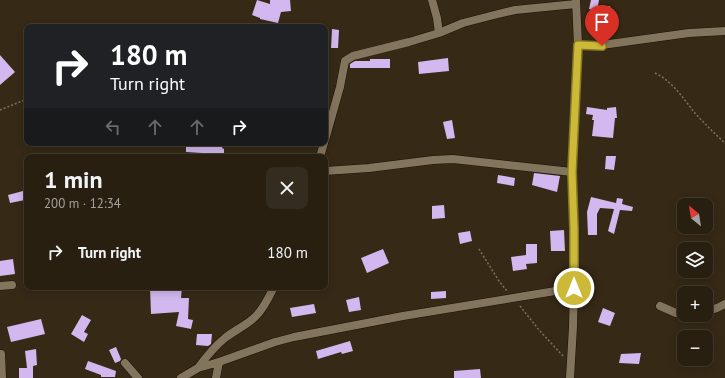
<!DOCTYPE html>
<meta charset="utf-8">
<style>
:root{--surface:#281f10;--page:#342c1e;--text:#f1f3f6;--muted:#a5a29f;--line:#443d30}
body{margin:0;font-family:"PT Sans",sans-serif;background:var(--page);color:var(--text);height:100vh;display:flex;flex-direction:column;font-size:15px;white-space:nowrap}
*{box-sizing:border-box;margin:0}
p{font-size:13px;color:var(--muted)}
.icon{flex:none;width:22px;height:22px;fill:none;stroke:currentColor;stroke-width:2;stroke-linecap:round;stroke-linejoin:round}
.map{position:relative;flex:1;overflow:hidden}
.details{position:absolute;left:24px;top:154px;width:304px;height:136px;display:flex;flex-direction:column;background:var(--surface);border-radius:8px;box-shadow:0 2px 10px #0003,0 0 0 1px var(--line)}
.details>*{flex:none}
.top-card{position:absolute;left:24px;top:24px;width:304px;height:122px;border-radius:8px;box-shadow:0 2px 10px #0003,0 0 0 1px var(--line);background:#202124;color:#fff;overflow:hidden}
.needle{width:26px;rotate:330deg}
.buttons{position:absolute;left:677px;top:198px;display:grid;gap:8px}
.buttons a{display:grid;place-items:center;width:36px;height:36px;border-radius:8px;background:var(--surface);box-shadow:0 2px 10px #0003,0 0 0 1px var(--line);font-size:20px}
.pin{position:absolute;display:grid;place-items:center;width:34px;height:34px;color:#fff;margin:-41px -17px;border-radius:50% 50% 50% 0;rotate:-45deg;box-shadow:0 0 4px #0007}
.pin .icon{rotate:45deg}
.me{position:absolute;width:44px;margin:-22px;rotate:0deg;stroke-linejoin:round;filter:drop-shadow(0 0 3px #0008)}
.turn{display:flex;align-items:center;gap:14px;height:84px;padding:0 20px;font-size:18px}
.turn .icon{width:52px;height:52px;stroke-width:2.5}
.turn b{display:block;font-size:28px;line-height:34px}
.lanes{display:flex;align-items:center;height:38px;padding:0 20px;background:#0003;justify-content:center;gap:20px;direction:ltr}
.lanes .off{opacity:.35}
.round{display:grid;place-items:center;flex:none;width:42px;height:42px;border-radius:8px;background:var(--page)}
.head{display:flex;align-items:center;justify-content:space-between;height:68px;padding:0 20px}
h1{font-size:24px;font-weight:600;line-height:30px}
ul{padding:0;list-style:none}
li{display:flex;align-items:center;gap:12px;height:60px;padding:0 20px}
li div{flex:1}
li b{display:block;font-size:15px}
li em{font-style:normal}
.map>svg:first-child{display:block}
</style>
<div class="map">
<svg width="725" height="378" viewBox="0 0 725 378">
<rect width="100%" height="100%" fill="#362916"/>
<path fill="#d2b8ee" d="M257 0 270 4V0H290L291 11 281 12 278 23 260 19V18L252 15Z
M591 0H599L597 11 589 9Z
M610 6 612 18 604 20 602 7Z
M332 29 339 30 338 48H331Z
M0 55 15 72 0 85Z
M448 58 449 71 419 74 418 62Z
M370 59H390V68H350V64L355 61H370Z
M587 107 607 110V108L616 107 617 118H615L613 138 592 136 594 120H592L593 115 586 114Z
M452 120 455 138 447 139 443 122Z
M186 143H223L222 148 224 149V155H202V153L186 152Z
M606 156H616L614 170 605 169Z
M534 173 560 176 557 192 532 185Z
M498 175 515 178 514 186 497 183Z
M23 191 25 200 10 203 8 195Z
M591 197 616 203 617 198 623 199 622 204 633 207 632 211 620 210 614 234 608 231 614 209 600 208 597 214V235H588L587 212Z
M444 205 445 218 432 219V206Z
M564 230 565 251H551L550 231Z
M470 231 472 241 460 244 458 233Z
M526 244H537V263L526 264 527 269 513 271 511 257 526 255Z
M383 249 389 263 367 273 361 258Z
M13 259 15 274 0 276V261Z
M150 287H182L181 298H189L188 319 193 320 191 329 176 326 179 312 151 314Z
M446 291V298L431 299V292Z
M359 297 361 310 349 312 346 300Z
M314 304 316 313 292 317 290 308Z
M603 308 615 313 610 326 598 322Z
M82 315 91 320 84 332 88 334 84 342 71 334Z
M41 319 45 334 11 342 7 327Z
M197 334H212L211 344 208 346 196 345Z
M350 341 353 351 342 354 341 352 318 359 316 351Z
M116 347 121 359 120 361 115 363 109 350Z
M36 349 37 365 33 366V378H19V368H27L25 351Z
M641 353 639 364 619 363 621 354Z
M88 361 116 371 115 377H101V375L85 369Z
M480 369 481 378H454V371Z"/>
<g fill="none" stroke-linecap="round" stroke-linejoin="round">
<g stroke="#1d1101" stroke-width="9">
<path id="street" d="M432 0 437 18 439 33
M578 45H602L689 33 725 31
M325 140 340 87 345 61 353 56 409 42 439 33 463 23 494 15 515 10 576 4
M320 157 324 143
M325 171 369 168 433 160 453 159 572 172
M0 286 12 285
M660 306 676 313 684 314
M706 312 717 308 725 304
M1 354 2 378
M125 363 138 378
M198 368C206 357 215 346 225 338 235 330 247 325 256 316 264 308 269 297 274 287
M181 378 198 368 219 362 275 342 294 337 403 316 574 288
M216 378 219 362
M570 378 573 327 574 288V229L572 172 578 45 576 0"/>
</g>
<path stroke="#7d7262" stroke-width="1.5" stroke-dasharray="2 2" stroke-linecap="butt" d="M655 73C672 81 683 98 694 112 704 123 714 133 725 143
M0 110 27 99
M479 249 499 281 507 291
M520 306 539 330 563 356"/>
<use href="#street" stroke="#83745e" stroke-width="8"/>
</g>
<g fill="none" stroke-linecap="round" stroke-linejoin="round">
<g stroke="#857824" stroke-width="10">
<path id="route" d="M574 288V229L572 172 578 45 602 46"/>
</g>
<use href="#route" stroke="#cdb938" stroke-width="7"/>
</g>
</svg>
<div class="buttons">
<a><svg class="needle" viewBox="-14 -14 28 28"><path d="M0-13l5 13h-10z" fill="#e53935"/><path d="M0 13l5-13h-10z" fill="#a5a29f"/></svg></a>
<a><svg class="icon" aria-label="layers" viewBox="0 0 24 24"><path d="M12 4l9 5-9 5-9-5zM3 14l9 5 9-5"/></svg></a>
<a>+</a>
<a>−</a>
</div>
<div class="pin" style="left:602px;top:46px;background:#d93025"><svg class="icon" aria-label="arrive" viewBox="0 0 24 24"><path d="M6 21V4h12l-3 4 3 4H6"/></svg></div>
<svg class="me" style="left:574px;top:288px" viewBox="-20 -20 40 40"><circle r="17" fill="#cdb938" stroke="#fff" stroke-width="3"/><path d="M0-11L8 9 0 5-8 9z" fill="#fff"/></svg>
<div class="top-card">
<div class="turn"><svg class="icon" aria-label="right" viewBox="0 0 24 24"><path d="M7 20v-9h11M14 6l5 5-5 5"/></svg><div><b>180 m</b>Turn right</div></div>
<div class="lanes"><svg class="icon off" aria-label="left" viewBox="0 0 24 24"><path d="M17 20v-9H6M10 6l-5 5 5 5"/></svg><svg class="icon off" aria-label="ahead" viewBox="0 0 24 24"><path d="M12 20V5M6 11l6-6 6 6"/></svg><svg class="icon off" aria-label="ahead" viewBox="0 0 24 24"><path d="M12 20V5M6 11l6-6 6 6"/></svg><svg class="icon" aria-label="right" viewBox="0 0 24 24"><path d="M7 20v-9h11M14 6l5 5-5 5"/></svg></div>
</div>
<section class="details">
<div class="head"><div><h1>1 min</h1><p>200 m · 12:34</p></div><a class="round"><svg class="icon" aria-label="close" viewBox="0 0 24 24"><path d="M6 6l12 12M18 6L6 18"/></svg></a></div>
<ul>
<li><svg class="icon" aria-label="right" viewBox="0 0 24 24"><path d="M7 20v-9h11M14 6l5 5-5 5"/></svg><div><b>Turn right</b></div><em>180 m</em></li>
</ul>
</section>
</div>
